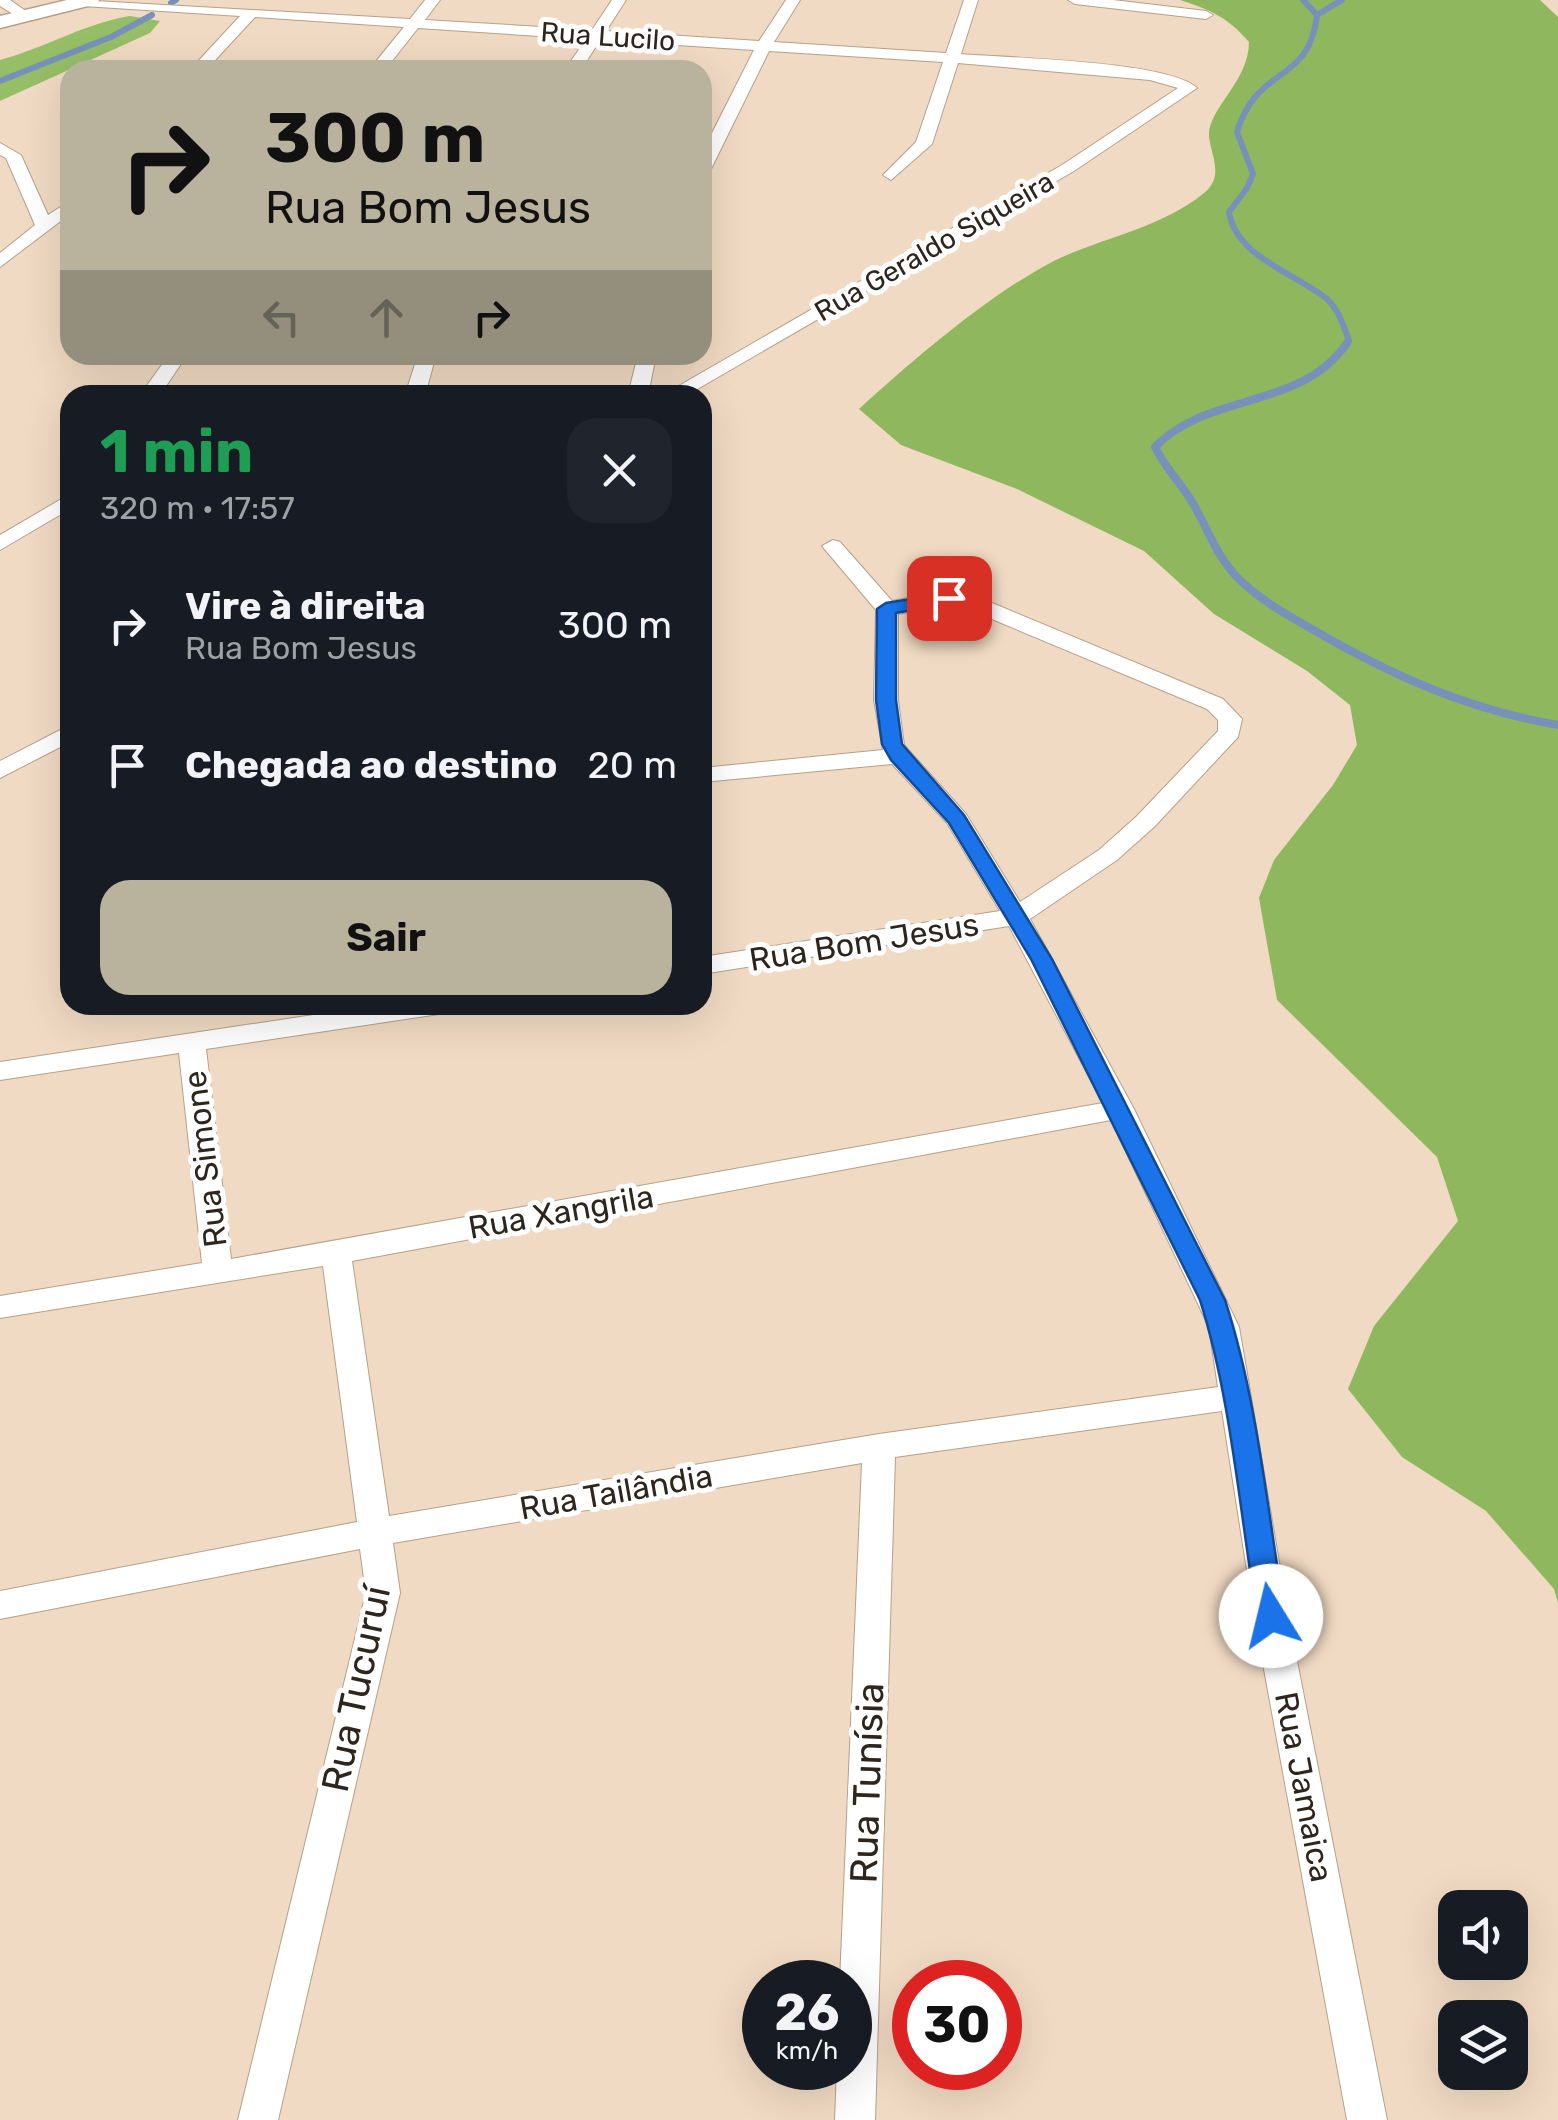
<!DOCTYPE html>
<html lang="pt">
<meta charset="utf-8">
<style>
:root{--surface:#171b24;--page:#20242c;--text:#f1f3f6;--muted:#9ea1a6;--accent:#b9b29d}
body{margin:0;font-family:Rubik,sans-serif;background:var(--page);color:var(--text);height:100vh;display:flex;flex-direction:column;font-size:38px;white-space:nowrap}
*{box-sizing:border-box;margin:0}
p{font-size:32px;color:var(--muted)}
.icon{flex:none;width:55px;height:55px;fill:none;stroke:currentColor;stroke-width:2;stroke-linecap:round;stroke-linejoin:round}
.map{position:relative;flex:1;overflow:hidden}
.sheet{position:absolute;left:60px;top:385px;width:652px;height:630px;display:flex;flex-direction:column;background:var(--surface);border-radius:30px;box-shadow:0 10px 40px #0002}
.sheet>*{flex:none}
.guide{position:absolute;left:60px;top:60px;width:652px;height:305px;border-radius:30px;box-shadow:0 10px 40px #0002;background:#b9b29d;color:#111;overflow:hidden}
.tools{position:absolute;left:1438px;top:1890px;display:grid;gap:20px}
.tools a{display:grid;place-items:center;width:90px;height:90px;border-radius:20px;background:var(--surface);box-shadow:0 10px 40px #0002;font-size:50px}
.speed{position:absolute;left:742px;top:1960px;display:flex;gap:20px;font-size:50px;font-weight:700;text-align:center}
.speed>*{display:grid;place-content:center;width:130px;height:130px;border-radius:50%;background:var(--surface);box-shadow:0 10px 40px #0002;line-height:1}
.speed small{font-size:25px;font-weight:400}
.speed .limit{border:15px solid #d22;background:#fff;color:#111}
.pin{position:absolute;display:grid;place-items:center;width:85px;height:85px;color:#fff;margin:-42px;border-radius:20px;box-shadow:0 5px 15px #0006}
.me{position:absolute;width:110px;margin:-55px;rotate:351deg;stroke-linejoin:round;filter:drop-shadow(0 0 8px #0008)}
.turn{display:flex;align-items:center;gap:35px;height:210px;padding:0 40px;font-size:45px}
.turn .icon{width:130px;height:130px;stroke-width:2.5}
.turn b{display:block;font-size:70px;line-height:85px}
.lanes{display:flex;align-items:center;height:95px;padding:0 40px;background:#0003;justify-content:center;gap:50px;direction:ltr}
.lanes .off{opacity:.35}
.round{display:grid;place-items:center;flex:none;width:105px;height:105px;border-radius:30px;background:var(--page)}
.overview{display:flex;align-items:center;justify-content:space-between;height:170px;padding:0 40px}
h1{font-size:60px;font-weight:700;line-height:75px;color:#1e9e55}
.cta{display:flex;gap:20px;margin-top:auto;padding:20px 40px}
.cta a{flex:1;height:115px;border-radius:30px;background:var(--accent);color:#111;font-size:40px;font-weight:700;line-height:115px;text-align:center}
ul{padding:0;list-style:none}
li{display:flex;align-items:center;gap:30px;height:140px;padding:0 40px}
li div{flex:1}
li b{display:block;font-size:38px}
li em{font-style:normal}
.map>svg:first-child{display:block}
</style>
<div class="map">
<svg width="1558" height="2120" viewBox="0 0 1558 2120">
<rect width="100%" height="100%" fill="#f1dac3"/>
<path fill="#96be66" d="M130 16 160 21 150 33 0 101V60C45 48 85 23 130 16Z"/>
<path fill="#8fb75e" d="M1180 0H1540L1558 17V1603L1554 1589 1486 1511 1402 1457 1348 1389 1374 1326 1458 1221 1437 1157 1277 1000 1259 898 1274 860 1333 785 1357 745 1350 705 1307 671 1214 614 1144 551 1017 489 901 445 859 409C913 360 987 296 1052 262 1102 237 1160 229 1204 193 1224 177 1212 158 1209 137 1207 109 1249 82 1249 42 1229 18 1209 9 1180 0Z"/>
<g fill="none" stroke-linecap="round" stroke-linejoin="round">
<path stroke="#7791ba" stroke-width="6" d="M1303 0 1317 15C1309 86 1258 63 1237 132L1253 174 1247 188 1229 212C1236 257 1295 273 1327 299 1339 310 1344 327 1349 341L1346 346
M171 3 176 0
M1317 15 1342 0
M0 81 111 37 152 15"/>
<path stroke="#7791ba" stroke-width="8" d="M1347 343C1300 411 1209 391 1155 447 1164 466 1178 480 1189 497 1206 523 1214 553 1236 576 1259 600 1289 616 1317 632 1395 677 1470 710 1558 725"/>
<g stroke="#b6a08a" stroke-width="2">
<path id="minor" d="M0 0H10L33 16 21 19 0 6Z
M77 0 410 19 425 0H440L425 20 592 30 612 0H626L606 31 759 41 786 0H800L774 42 946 53 964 0H978L961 54C1007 58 1169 61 1197 88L1074 171 687 395H663L1062 165 1178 88 1150 80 958 63 932 144 891 180 883 175 916 142 943 62 769 51 710 171 702 176V153L754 50 600 40 581 70H565L586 39 418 28 385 70H369L404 27 255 17 206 70H190L240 16 83 6Z
M1068 0H1113L1206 11 1213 15 1206 19 1075 4Z
M0 143 21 155 48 215 70 201V214L0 267V253L35 225 6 158 0 155Z
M169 355H187L160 395H140Z
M418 355H436L425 395H405Z
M638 355H656L648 395H628Z
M70 494V509L0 550V535Z
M833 540 840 542 892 601 941 592 975 596 1223 699 1242 719 1238 737 1155 826 1117 860 1030 919 1134 1109 1239 1327 1288 1615 1387 2120H1347L1254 1615 1222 1411 895 1457 875 2120H835L837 2068H850V1982H840L862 1463 393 1543 400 1593 278 2120H238L366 1593 360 1549 0 1619V1591L357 1522 323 1266 0 1318V1296L202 1263 179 1053 0 1080V1062L380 1005H452L448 1011 439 1014 206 1049 231 1259 1103 1103 1009 926 702 974V957L1000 911 947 823 892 764 702 782V768L883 750 874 700 876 610 822 546ZM941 606 963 607 1207 709 1218 720V731L1137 816 1099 850 1020 902 966 814 904 745 898 700V614ZM1111 1120 1209 1327 1218 1387 879 1434 389 1516 352 1261Z
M70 725V742L0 778V761Z"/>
</g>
<g stroke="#b6a08a" stroke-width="3">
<path id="tertiary" d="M67 0H99L96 4 0 28V16Z"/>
</g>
<use href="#minor" fill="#fff" fill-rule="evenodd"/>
<use href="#tertiary" fill="#fff" fill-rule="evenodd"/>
</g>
<path fill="#1a73e8" stroke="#114b97" stroke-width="2.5" d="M949 593 955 594V602L896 613V700L902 744 964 815 1052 959 1225 1300C1257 1397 1268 1514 1285 1616L1281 1624 1271 1627 1261 1624 1257 1616C1240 1514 1231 1397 1200 1300L1031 959 949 823 891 760 882 744 876 700 877 609 886 603Z"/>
<g text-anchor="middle" stroke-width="10" stroke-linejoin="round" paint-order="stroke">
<g font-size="28" fill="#2e261d" stroke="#fff">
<text transform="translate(608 36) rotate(4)" y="10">Rua Lucilo</text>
<text transform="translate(934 246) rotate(-30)" y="10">Rua Geraldo Siqueira</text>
</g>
<g font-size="32" fill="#2e261d" stroke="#fff">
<text transform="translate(864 942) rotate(-9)" y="11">Rua Bom Jesus</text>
<text transform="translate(205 1159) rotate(-97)" y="11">Rua Simone</text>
<text transform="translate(561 1212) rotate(-10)" y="11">Rua Xangrila</text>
<text transform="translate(616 1492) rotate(-10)" y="11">Rua Tailândia</text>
<text transform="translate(1304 1787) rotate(79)" y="11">Rua Jamaica</text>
</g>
<g font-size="38" fill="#2e261d" stroke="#fff">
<text transform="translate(356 1689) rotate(-78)" y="13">Rua Tucuruí</text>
<text transform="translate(867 1783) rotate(-88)" y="13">Rua Tunísia</text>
</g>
</g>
</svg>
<div class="tools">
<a><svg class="icon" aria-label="sound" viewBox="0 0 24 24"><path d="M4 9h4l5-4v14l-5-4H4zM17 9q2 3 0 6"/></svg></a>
<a><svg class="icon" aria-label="layers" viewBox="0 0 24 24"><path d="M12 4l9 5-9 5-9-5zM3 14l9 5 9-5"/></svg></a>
</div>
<div class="speed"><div>26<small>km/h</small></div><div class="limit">30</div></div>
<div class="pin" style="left:949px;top:598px;background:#d93025"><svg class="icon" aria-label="arrive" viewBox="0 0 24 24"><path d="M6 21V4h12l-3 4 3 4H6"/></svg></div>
<svg class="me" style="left:1271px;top:1616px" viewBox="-20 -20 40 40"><circle r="19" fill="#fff"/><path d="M0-13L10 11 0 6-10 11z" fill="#1a73e8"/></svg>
<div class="guide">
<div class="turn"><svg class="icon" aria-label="right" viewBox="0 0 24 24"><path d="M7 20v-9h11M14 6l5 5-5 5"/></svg><div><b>300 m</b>Rua Bom Jesus</div></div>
<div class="lanes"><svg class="icon off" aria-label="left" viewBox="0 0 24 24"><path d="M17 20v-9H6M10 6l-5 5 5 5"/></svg><svg class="icon off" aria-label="ahead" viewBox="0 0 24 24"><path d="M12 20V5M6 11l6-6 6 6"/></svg><svg class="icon" aria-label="right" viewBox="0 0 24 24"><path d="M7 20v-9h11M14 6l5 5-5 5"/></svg></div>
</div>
<section class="sheet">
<div class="overview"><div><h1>1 min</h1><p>320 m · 17:57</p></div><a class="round"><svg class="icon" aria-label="close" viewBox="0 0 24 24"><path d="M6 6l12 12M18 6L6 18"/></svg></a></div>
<ul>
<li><svg class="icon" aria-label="right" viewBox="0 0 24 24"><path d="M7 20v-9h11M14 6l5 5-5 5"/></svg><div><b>Vire à direita</b><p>Rua Bom Jesus</p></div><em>300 m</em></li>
<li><svg class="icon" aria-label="arrive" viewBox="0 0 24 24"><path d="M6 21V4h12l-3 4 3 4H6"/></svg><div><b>Chegada ao destino</b></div><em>20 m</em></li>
</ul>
<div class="cta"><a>Sair</a></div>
</section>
</div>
